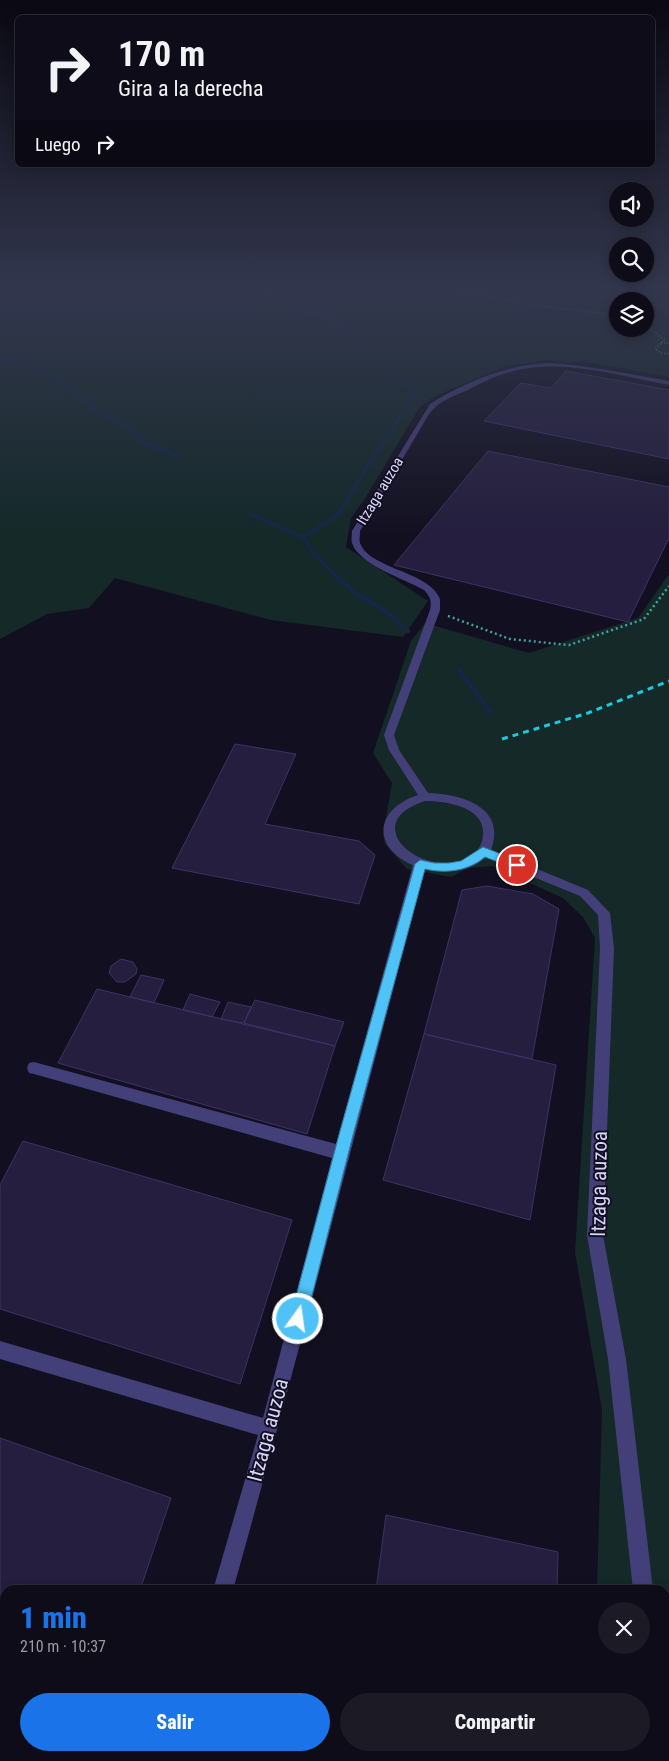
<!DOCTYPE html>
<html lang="es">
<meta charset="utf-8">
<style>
:root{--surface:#0e0c18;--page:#1c1a25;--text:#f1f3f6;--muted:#9b9ba2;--line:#2e2c37;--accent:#1a73e8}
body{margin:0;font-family:"Roboto Condensed",sans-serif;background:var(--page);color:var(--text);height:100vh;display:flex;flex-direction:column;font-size:19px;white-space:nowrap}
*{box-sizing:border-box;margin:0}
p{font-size:16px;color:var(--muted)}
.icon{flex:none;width:28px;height:28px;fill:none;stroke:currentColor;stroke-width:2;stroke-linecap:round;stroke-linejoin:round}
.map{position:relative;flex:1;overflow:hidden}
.drawer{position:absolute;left:0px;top:1585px;width:670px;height:176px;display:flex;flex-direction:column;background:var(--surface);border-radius:15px 15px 0 0;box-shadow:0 2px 12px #0003,0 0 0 1px var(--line)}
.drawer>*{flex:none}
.hud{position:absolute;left:15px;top:15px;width:640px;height:152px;border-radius:8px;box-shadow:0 2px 12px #0003,0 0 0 1px var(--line);background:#0e0c18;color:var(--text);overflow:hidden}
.tools{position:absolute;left:609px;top:182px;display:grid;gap:10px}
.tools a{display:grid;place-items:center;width:45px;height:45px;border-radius:50%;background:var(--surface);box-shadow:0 2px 12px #0003,0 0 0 1px var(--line);font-size:25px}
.pin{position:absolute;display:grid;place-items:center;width:42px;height:42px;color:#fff;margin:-21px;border:2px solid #fff;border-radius:50%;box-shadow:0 1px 5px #0007}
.me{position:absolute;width:55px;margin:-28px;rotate:14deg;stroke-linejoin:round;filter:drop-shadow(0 0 4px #0008)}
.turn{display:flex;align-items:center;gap:18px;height:105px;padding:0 20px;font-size:22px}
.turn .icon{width:65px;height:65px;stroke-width:2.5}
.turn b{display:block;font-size:35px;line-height:42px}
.then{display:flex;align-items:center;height:48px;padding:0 20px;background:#0003;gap:10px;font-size:19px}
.round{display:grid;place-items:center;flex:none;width:52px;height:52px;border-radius:26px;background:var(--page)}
.headline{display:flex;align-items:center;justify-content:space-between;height:85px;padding:0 20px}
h1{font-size:30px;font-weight:800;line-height:38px;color:var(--accent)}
.button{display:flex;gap:10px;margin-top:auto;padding:10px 20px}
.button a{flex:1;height:58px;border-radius:30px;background:var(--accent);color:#fff;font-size:20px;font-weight:800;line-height:58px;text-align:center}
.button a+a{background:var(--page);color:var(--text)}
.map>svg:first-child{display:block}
</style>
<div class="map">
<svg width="669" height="1761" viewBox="0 0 669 1761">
<rect width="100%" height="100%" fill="#121020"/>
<path fill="#142928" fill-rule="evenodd" d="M0 291H669V377L582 361 569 363 546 360 506 366 435 396 419 408 366 497 351 518 346 547 428 601 403 637 271 620 115 578 89 608 47 614 0 639ZM618 301H645V329H618Z
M669 574V1761H593V1756H665V1590H597L602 1410 575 1252 595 938 583 917 563 898 492 866 468 868 451 877 407 869 385 844 383 834 392 783 373 753 411 641 425 623 529 653 638 618Z"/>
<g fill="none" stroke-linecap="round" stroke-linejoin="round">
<path stroke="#152744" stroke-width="3" d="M260 291 329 320 355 340
M0 358C28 363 59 378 81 398 92 408 94 411 109 418
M391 375 405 384 414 396 399 418"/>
<path stroke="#152744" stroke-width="4" d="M106 417 128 426 147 444 178 456
M250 514 303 537 312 551 338 578
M303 537 339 514 368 465 400 417"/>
<path stroke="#152744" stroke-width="4.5" d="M337 576 354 592 384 610 408 631
M459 670 491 713"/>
</g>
<path fill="#251e3e" stroke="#3d3367" d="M566 371 669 390V459L484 421 521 383 551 388Z
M488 451 669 487V538L628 622 394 565Z
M235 744 296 754 265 824 359 841 375 855 359 904 172 868Z
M487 886 533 894 559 909 532 1059 424 1034 462 890Z
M121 959 133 962 137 969 136 974 125 982H117L109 973 111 966Z
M141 975 164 980 154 1003 130 997Z
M97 989 335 1046 307 1134 58 1063Z
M190 994 220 1002 212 1017 183 1010Z
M255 1000 344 1022 335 1046 244 1023Z
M228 1002 251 1007 244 1023 221 1019Z
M424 1034 556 1065 530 1220 383 1180Z
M23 1141 292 1220 240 1384 0 1309V1185Z
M0 1438 171 1498 140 1590H5V1756H84L82 1761H0Z
M386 1515 558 1552 557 1590H376Z
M388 1756H552V1761H407Z"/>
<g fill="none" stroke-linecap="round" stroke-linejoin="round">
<path stroke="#3da59e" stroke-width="2" stroke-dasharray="1 2" stroke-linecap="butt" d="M460 291 532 305 618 315
M645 324 664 340 655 349 661 353 669 354
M661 343H669"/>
<path stroke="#3da59e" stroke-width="2.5" stroke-dasharray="2 3" stroke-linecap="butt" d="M448 616 510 639 569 645 644 619 669 586"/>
<path fill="#434079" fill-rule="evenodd" d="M551 363C591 366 630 374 669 381V385C621 376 566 359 517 370 500 374 483 382 468 390 453 396 439 401 429 414L360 531C360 534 359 540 360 543 369 569 429 571 440 599V610L394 735 399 750 428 793C462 794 507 807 491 850L588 890 610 913 614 948 603 1235 626 1359 653 1590H633L608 1359 587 1235 600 948 598 915 580 896 485 857C471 873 444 873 425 869 361 1109 300 1351 233 1590H213L258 1435 0 1359V1341L263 1418 332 1158 34 1074 29 1073 27 1068 29 1063 34 1062 336 1144 413 865C371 847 375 809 418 795L389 750 384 735 430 610C432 600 430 597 424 590 405 579 359 565 352 543 351 540 352 534 352 531L430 404C466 381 509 364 551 363ZM425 801C448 801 491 808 482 841 480 849 473 856 465 859 420 878 357 823 425 801Z
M665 1746 669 1748V1761H650V1756H665Z
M163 1756H185L184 1761H162Z"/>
<path stroke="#1ccadd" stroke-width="3" stroke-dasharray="6 5" stroke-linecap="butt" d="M502 739 588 713 669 681"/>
</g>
<linearGradient id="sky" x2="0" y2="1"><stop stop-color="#0a0912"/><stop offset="0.54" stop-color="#33374e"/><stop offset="1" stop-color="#33374e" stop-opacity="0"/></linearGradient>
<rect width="669" height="537" fill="url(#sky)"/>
<path fill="#4fc3f7" stroke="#337fa1" d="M483 847 521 862 522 865 517 869 485 857C468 871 446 874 425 869L353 1135 306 1319 304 1324 298 1327 292 1324 290 1319 339 1135 415 864 420 860 434 863H449L461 861Z"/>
<g text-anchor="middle" stroke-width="4" stroke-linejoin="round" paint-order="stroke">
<g font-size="15" fill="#d8d4fa" stroke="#121020">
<text transform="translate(380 491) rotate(-59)" y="5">Itzaga auzoa</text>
</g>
<g font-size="21" fill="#d8d4fa" stroke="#121020">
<text transform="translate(599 1184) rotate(-89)" y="7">Itzaga auzoa</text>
<text transform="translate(268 1430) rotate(-75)" y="7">Itzaga auzoa</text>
</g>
</g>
</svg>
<div class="tools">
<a><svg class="icon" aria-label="sound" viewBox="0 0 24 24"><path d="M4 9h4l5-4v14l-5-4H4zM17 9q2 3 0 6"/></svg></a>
<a><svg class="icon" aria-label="search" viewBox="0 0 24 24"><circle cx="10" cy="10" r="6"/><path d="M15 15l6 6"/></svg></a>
<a><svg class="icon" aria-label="layers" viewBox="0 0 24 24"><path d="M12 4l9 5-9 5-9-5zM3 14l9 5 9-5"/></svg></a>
</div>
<div class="pin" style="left:517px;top:865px;background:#d93025"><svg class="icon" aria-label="arrive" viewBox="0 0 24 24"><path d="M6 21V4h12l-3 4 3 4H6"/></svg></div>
<svg class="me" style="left:298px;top:1319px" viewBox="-20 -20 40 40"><circle r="17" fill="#4fc3f7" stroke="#fff" stroke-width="3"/><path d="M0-11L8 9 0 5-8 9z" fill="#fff"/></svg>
<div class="hud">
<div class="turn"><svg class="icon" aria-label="right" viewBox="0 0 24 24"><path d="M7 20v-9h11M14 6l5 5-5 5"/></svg><div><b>170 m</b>Gira a la derecha</div></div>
<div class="then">Luego<svg class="icon" aria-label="right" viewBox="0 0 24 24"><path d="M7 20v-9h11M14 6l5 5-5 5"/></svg></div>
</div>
<section class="drawer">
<div class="headline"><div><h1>1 min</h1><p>210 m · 10:37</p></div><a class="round"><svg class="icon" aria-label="close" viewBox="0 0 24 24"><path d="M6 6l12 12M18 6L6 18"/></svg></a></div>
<div class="button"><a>Salir</a><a>Compartir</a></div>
</section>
</div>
